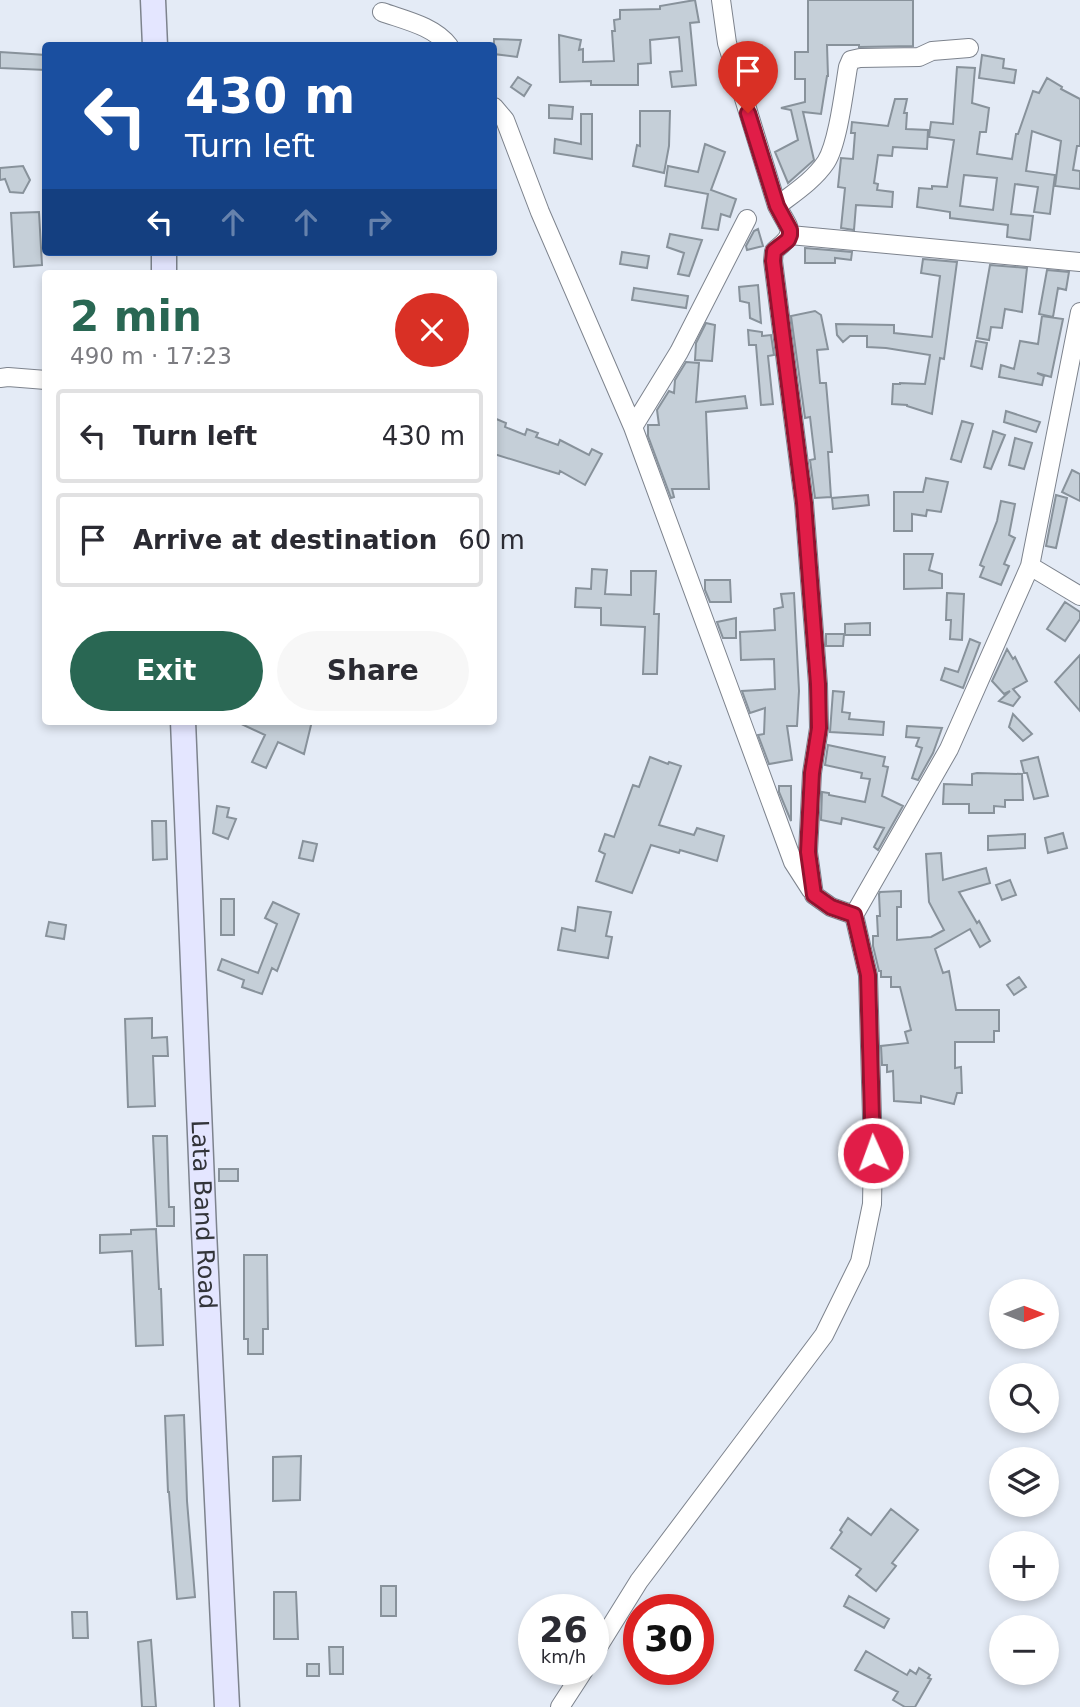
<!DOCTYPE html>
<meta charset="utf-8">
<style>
:root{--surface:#fff;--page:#f7f7f7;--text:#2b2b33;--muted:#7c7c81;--line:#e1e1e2;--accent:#296753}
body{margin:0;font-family:"DejaVu Sans",sans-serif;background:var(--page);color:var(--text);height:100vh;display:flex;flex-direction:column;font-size:26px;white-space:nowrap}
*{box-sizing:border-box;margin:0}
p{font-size:23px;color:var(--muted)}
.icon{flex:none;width:38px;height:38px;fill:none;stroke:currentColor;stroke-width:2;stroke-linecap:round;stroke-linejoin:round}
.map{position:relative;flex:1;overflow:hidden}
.side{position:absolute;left:42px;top:270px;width:455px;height:455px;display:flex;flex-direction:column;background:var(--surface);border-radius:7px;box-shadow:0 4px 10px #0003}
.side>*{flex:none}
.top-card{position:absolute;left:42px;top:42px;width:455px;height:214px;border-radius:7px;box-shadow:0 4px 10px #0003;background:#1a4fa0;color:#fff;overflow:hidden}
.needle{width:46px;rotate:90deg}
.fabs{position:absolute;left:989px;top:1279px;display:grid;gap:14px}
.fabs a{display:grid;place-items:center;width:70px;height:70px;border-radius:50%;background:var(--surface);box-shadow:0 4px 10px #0003;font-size:35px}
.speed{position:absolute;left:518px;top:1594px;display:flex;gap:14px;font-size:35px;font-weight:700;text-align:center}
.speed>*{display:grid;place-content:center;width:91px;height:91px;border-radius:50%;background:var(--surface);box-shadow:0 4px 10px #0003;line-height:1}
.speed small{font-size:18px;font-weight:400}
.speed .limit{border:10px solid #d22;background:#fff;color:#111}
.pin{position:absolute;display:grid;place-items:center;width:60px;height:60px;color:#fff;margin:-72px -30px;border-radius:50% 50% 50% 0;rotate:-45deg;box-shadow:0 0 7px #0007}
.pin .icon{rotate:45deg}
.me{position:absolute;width:77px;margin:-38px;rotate:358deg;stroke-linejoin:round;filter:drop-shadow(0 0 5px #0008)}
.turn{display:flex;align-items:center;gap:24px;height:147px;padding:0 28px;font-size:32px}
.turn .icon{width:91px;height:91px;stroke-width:2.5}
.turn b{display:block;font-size:49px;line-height:60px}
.lanes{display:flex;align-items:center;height:66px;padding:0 28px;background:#0003;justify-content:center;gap:35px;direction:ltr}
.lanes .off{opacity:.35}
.round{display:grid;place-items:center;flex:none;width:74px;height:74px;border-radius:37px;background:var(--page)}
.head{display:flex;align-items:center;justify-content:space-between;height:119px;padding:0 28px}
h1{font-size:42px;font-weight:700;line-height:52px;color:var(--accent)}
.primary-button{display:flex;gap:14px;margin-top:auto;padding:14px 28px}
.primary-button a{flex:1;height:80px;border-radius:42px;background:var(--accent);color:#fff;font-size:28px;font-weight:700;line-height:80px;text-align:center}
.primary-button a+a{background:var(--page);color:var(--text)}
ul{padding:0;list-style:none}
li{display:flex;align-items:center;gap:21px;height:94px;margin:0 14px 10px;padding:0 14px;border:4px solid var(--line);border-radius:7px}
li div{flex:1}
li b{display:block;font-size:26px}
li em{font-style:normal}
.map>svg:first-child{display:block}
</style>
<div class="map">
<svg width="1080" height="1707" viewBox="0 0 1080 1707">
<rect width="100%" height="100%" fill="#e4ebf6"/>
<path fill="#c5cfd8" stroke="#88929b" stroke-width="2" fill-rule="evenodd" d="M695 0 699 22 690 23 696 85 672 87 670 72 682 71 679 37 650 40 651 63 638 64V85H591V81L560 82 559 35 581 40 579 50 583 49V62L614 61 612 31H615L614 20 620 19V10L660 9V6Z
M808 0H913V46L859 47V45H827L828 76H827L821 114 803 112 814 160 788 183 775 152 798 140 791 110 781 108 805 102V79H795V52H808Z
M494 39 521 40 517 57 494 54Z
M0 52 46 55V70L0 68Z
M982 55 1004 59 1003 68 1016 70 1014 83 979 78Z
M755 56 760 78 750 79 744 59Z
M957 67 975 68 972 103 989 108 986 132H980L977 154 1012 159 1016 134H1018L1033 91 1039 93 1047 78 1062 87 1061 89 1080 99V146H1077L1073 170 1080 171V189L1055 186 1061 141 1032 131 1026 171 1055 175 1050 214 1034 212 1038 187 1015 184 1011 214 1033 216 1030 240 1007 237 1008 225 950 218V212L917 207 919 188 932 189V186L947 187 954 140 929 137 931 122 953 124ZM964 175 997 178 993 210 960 206Z
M518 77 531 85 524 96 511 87Z
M895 99H907L904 113H907L906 129 928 130 927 149 893 147 892 156 878 155 874 183 878 184 877 190 893 192 892 207 856 205 854 230 841 228 845 188 838 187 841 158 853 159 855 133H851L852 122 888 126Z
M549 105 573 107 572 119 549 118Z
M640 111H670L669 146 664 173 633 166 637 145 640 146Z
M581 114H592V159L554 153 555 139 581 144Z
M705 144 725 152 711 190 736 199 730 217 721 214 718 230 702 228 708 194 665 186 668 166 698 172Z
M23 166 30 180 23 193 10 192 5 179 0 180V168Z
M39 212 42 265 14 267 11 213Z
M758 229 763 246 747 250 746 246 754 231Z
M670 234 702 240 689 276 678 274 684 253 667 247Z
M805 248 852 252 851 260 835 258V263H805Z
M622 252 649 256 647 268 620 264Z
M923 259 957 262 944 359 940 358 932 414 907 406V405L892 404 893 384H900V383L925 384 930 355 886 348 867 347V336H850L843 342 837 335 836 324 894 325V333L932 337 940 276 921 273Z
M990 265 1027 268 1022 312 1005 309 1002 328 991 327 989 340 977 338Z
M1047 270 1069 272 1066 290 1058 288 1053 317 1039 314Z
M758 285 761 323 750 318 749 303 740 301 739 287Z
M634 288 688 296 686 308 632 300Z
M815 311 821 315 828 349 817 350 820 383H826L832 452H828L831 497 815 498 810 460 815 459 810 417 805 418 791 316Z
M1042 316 1063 319 1051 377 1037 373 1044 376 1042 385 999 377 1001 365 1014 369 1020 341 1038 344Z
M706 323 715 325 712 361 695 360 696 343Z
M748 330 762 332V336L771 335 774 355 768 356 773 404 761 405 756 345H749Z
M976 341 987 343 982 369 971 366Z
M686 362 699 363 696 402 745 396 747 408 706 412 709 489H672L674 497 671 498 648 436V425H659L657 410 669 391 674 393 675 380Z
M1006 411 1040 422 1036 432 1004 422Z
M494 418 506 423 505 427 525 435 527 429 538 433 536 437 558 445 560 440 589 455 592 449 602 454 585 485 560 471 559 474 494 454Z
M962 421 973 424 961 462 951 459Z
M993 431 1005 435 991 469 984 467Z
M1015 438 1032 443 1024 469 1009 465Z
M1072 470 1080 474V501L1062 492Z
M926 478 948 482 941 512 927 510 926 516 912 514V531H894V492H923Z
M868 495 869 505 833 509 832 498Z
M1056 495 1067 498 1056 548 1046 546Z
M1001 501 1015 504 1009 535 1015 538 1004 564 1009 566 1001 585 980 577 984 567 980 565 997 521Z
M904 554H933L929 570 942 574V588L904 589Z
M592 569 607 570 605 594 631 595V571H656L654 614H659L657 674H643L645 627 601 625V608L575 607 576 588 591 589Z
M705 580H730L731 602H710L705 590Z
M794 593 799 691 797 726H787L792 760 769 764 758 735 764 734 765 708 750 713 742 691 775 689 774 659 741 660 740 632 775 630 774 609 783 607 781 594Z
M947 593 964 594 962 640 950 639 951 620H946Z
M1065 602 1080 612V619L1065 641 1047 629Z
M736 618V638H723L717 622Z
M870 623V635H845V624Z
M826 634H844L843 646H826Z
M970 639 980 643 963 688 941 680 945 668 958 672Z
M1007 649 1013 659 1015 657 1027 681 1013 689 1020 697 1013 706 999 701 1010 691 1004 694 992 681Z
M1080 655V711L1055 682Z
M833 691 844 692 842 712 850 713 849 719 884 722 883 735 830 732Z
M1013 714 1032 734 1023 741 1009 727Z
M235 721H312L304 754 278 742 266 768 252 762 265 735Z
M907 726 942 728 933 753 918 780 912 778 922 748 916 746 919 738 906 737Z
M828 745 885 757 883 766 888 767 882 796 903 806 878 850 874 847 884 828 842 818 841 824 821 820 822 792 829 793V795L865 802 870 779 861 778 862 773 825 765Z
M650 757 668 764 669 762 681 766 659 825 694 835 697 828 724 836 717 861 680 850 679 853 651 845 632 893 596 881 605 854 599 851 605 834 614 837 633 785 639 787Z
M1038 757 1048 796 1034 799 1027 773H1024L1021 761Z
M977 773 1022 774 1023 800H1005V807L994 806V813H969V804H943L944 784 972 785V774Z
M779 786H791V821L779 792Z
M217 806 229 808 227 817 236 819 228 839 213 833Z
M152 821H166L167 859 153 860Z
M1063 833 1067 848 1048 853 1045 838Z
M1025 834V848L988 850V836Z
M303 841 317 844 313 861 299 858Z
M941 853 943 880 986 868 990 883 959 892 977 923 979 921 990 941 980 947 970 929 935 949 943 973 949 971 956 1010H999V1031H994V1042H955V1068L961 1067 962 1093H957L954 1104 921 1096V1103L894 1101 893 1071 887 1072V1065H882L881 1046 908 1043 905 1032 911 1030 900 987H891V977H881V971H879L873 946V936H878L877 916H880L879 894 880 892 901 891V907H897V940L931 937 944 930 929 902 926 854Z
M1010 880 1016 895 1002 900 996 885Z
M221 899H234V935H221Z
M273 902 299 914 277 971 272 968 262 994 242 987 244 980 218 970 222 959 258 973 277 924 265 918Z
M578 907 611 912 606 936 612 937 608 958 558 950 562 928 575 931Z
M49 922 66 925 64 939 46 936Z
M1019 977 1026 987 1014 995 1007 985Z
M152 1018V1038L167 1037 168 1056H153L155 1106 128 1107 125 1019Z
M153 1136H167L169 1207H174V1226H157Z
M219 1169H238V1181H219Z
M156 1229 159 1289H161L163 1345 136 1346 132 1251 100 1253V1235L131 1234V1230Z
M244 1255H267L268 1329H263V1354H248V1339H244Z
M184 1415 187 1501 195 1597 177 1599 169 1492H168L165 1416Z
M301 1456 300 1500 273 1501V1457Z
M891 1509 918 1530 892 1563 896 1566 876 1591 856 1575 861 1569 831 1548 842 1532 840 1530 848 1518 871 1535Z
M381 1586H396V1616H381Z
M274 1592H296L298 1639H274Z
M849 1596 889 1619 884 1628 844 1606Z
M72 1612H87L88 1638H73Z
M151 1640 156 1707H142L138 1642Z
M329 1647H343V1674H330Z
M866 1651 907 1675 910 1670 916 1674 919 1668 930 1675 928 1678 931 1679 915 1707H905L893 1700 898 1692 855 1670Z
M307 1664H319V1676H307Z"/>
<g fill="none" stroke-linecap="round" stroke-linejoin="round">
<g stroke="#7d838d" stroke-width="20">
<path id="street" d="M721 0 727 43 777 206C790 231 798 232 774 251L773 261 804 503 818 684 819 728 812 773 808 852 814 895 831 907 854 915
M382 12C404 20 434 26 449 46
M494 107 505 120 540 212 633 427 793 862 811 890
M777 206C794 193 814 180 826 162 838 143 844 91 848 67L851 60 860 58 919 57 932 51 969 48
M790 235 1080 262
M0 378 8 377 46 380
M633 427 679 352 747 219
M1030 566 1080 596
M593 1655 639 1581 824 1335 860 1262 872 1204 873 1153 868 975 854 915 949 749 1030 566 1080 312
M560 1707 584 1670"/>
</g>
<g stroke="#7d838d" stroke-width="27">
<g id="secondary">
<path d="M153 0 155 46"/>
<path d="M164 252V273"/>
<path id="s1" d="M183 721 204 1231 227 1707"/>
</g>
</g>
<use href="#street" stroke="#fff" stroke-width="18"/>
<use href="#secondary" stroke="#e4e6ff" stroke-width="24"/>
</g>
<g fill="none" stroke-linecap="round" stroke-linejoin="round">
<g stroke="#92132f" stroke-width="18">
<path id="route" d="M748 113 777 206 790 230V235L788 240 774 251 773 261 804 503 818 684 819 728 812 773 808 852 814 895 831 907 854 915 868 975 873 1153"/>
</g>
<use href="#route" stroke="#e11d48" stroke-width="12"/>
</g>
<g text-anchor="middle" stroke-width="5" stroke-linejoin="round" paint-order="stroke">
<g font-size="24" fill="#323439" stroke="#fff">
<text dy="8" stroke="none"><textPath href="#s1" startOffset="494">Lata Band Road</textPath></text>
</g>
</g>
</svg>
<div class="fabs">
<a><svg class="needle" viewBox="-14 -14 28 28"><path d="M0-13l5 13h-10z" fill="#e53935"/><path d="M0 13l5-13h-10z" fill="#7c7c81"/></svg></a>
<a><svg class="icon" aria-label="search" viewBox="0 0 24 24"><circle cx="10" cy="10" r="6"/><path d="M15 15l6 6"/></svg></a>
<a><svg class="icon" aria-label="layers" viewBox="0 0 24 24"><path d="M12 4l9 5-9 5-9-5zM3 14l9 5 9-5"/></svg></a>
<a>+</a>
<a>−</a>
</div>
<div class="speed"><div>26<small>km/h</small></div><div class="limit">30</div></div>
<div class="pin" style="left:748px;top:113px;background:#d93025"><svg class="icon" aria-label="arrive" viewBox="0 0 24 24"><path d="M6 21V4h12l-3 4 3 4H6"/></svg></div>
<svg class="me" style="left:873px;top:1153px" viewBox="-20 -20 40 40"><circle r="17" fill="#e11d48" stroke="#fff" stroke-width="3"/><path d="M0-11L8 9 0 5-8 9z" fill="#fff"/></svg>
<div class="top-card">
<div class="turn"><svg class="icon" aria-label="left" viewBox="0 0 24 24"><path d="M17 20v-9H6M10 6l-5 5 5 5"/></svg><div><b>430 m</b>Turn left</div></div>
<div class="lanes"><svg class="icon" aria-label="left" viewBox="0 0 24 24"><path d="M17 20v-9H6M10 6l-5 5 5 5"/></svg><svg class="icon off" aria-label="ahead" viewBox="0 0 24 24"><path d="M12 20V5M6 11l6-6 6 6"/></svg><svg class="icon off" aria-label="ahead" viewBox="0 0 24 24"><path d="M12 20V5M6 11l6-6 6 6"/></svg><svg class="icon off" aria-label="right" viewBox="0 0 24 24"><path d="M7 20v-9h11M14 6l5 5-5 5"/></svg></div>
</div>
<section class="side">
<div class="head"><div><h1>2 min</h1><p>490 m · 17:23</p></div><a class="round" style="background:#d93025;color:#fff"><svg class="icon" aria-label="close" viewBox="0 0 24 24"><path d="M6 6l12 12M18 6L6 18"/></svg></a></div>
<ul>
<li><svg class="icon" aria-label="left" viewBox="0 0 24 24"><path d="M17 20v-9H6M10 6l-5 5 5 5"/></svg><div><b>Turn left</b></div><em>430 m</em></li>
<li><svg class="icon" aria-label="arrive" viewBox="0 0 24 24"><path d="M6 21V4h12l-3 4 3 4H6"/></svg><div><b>Arrive at destination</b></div><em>60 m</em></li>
</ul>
<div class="primary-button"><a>Exit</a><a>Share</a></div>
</section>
</div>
